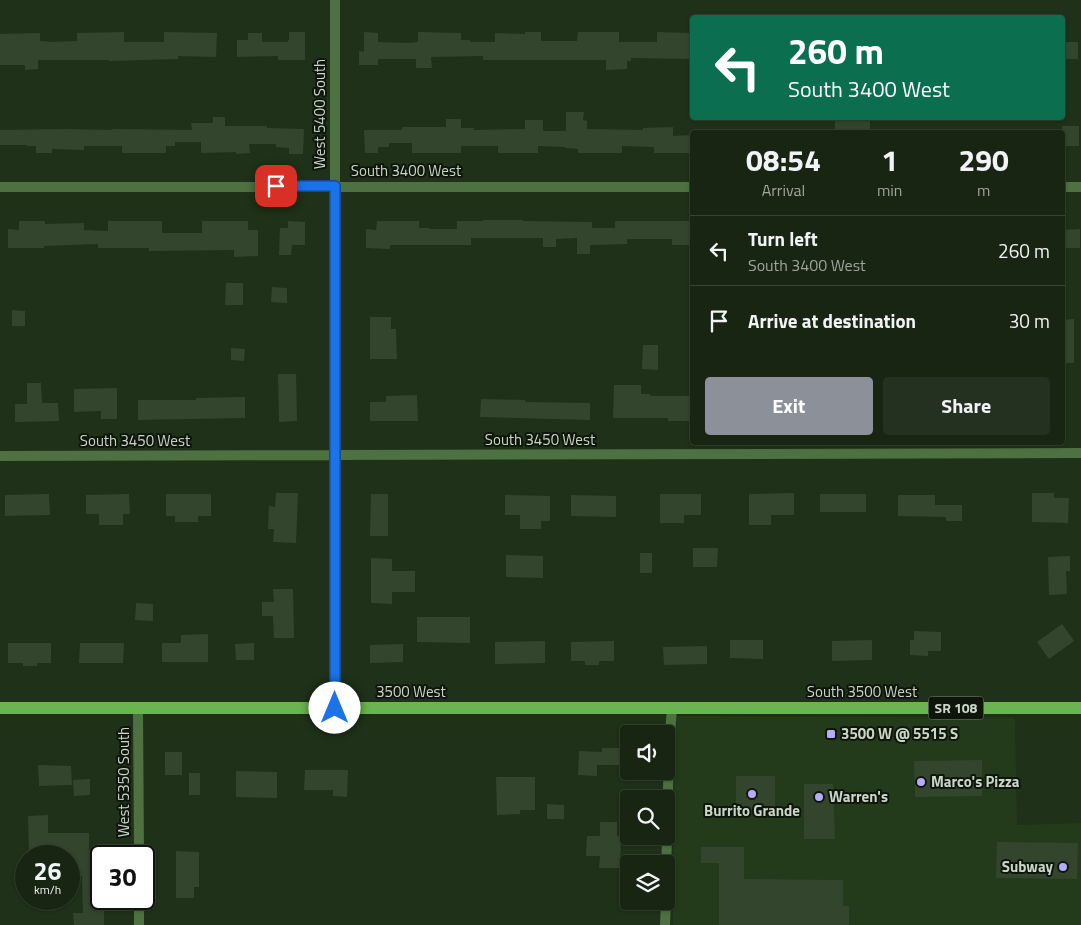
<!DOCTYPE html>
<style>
:root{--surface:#172512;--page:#243120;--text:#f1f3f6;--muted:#9ea59f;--line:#364232;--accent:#8c9099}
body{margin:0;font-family:"Titillium Web",sans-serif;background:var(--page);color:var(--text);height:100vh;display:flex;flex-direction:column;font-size:19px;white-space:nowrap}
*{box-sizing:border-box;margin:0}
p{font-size:16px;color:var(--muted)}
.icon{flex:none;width:28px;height:28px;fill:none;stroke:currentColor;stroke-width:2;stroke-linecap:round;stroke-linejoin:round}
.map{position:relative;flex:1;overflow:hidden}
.panel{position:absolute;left:690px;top:130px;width:375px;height:315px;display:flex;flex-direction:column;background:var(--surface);border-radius:5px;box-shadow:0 1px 4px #0004,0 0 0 1px var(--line)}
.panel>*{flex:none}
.banner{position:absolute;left:690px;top:15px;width:375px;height:105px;border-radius:5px;box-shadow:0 1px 4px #0004,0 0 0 1px var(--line);background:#0b6e4f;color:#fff;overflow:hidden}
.controls{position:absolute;left:620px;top:725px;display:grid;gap:10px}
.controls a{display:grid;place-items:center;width:55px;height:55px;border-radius:5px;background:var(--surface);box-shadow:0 1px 4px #0004,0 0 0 1px var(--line);font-size:25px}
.speed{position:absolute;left:15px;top:845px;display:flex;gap:10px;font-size:25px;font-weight:700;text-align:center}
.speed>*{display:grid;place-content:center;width:65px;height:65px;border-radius:50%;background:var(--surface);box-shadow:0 1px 4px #0004,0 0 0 1px var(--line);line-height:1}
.speed small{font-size:12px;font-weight:400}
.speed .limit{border:2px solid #111;border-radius:8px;background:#fff;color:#111}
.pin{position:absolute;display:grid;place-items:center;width:42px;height:42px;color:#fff;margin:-21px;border-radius:10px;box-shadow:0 2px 8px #0006}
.me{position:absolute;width:55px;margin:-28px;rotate:0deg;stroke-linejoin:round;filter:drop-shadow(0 0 4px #0008)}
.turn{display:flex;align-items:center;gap:18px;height:105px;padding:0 15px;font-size:22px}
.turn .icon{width:65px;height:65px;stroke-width:2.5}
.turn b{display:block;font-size:35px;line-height:42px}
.eta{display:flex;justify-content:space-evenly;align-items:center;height:85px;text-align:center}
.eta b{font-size:30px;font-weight:700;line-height:35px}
.primary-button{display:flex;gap:10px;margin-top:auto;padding:10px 15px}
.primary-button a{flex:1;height:58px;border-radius:5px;background:var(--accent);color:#fff;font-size:20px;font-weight:700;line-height:58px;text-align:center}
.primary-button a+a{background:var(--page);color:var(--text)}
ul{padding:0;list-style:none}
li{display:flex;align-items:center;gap:15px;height:70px;padding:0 15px;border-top:1px solid var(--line)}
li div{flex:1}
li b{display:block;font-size:19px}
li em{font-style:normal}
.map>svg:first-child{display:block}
</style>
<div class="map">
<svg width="1081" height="925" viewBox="0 0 1081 925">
<rect width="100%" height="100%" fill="#1f3118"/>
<path fill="#233a1b" d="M675 716 1015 718 1017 825 1081 823V925H673Z"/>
<path fill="#33462d" d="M124 32V42H164V32L217 33 216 57 178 56V59L109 61V60H38V69L25 70V65H0V34L40 33V41L52 42 77 41V33Z
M289 32H305V60H278V56L237 57V40H248V33H262V42H288V40H289Z
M364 32 378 33V42L407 43 418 42V32L461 33V40H470V42H495V33L525 34V32H541V41H577L578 32H619V42H657V32L692 33V59L631 58V61H627V69L606 70V60H483V56L431 57 432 68H416V59H378V65H359V51L364 52Z
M1062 42H1078V59H1062Z
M566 112H584L583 120 587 121V129L643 130V128L673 127V136L692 135V153H654V147L622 146V153H578V149L565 148V147L538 146V153H498V146H461V153H412V143H389V147H378V153H365L364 130H402V127H446V119H461V128H474V130L525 129V120H543V131H566Z
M213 117H225V126H267V128L304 129 303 154H289V148L276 147V144H249L250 153 236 154V152L201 153V142H175V146H166V153H122V146H84V150L52 149V153H36V146H27V145H0V130L67 129 112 130V129L192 130 191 123H213Z
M835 118H870V132H835Z
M1062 126H1079V146H1062Z
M483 220H522V221L592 222V228H615V221H692V245H672V239H627V244L590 245V254H577V238L556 239V247H543V238H471V245H390V249L366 248V229L376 230 377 221H419V228H430V229H457V221H483Z
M19 221H45V224L84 223V230L108 231V221H162V233H202V221H248V230H258V256L234 257V250L149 251V248H98V244L44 246V248H8V229L19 230Z
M288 221 305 222V245H292L291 255H279L280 228H288Z
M1080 229V248H1062V230Z
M226 283H243V305H225Z
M272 287 287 288V303L271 302Z
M12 310 25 311V326H12Z
M370 317H391V329H396L397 359H370Z
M1074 319V363H1062V320Z
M643 345H658V370L642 369Z
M231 348 245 349 244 361 231 360Z
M278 374H296L297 421 279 422Z
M27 383H41L42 403H58L59 421 15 422V404H27Z
M614 385H641V394H650V396H691V402H692V421H668V418H613Z
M117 388V419H101V411L74 412V389Z
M417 395 418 421H370V402H386V396Z
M245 397V418L138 420V400H196V398Z
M481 399 525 400V402L590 403V420L480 417Z
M276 493H298L296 543 273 542 274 529H268L269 506 275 507Z
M794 493V515H771V525H749V494Z
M1032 493H1054V498H1069L1068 523 1032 522Z
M49 494 50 515 5 516V495Z
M129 494 130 514H123V525H99V514H86V495Z
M166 494H211V516H198V522H175V516H166Z
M371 494H388V536H370Z
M660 494H701V515H684V523H660Z
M820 494H866V512H820Z
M505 495 550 496V521H541V529H520V515H505Z
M571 495 616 496V517L571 516Z
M898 495H935V505H962V521H946V517L898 516Z
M693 548H718L717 567H693Z
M640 553H652V573H640Z
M506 555 543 556V578L506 577Z
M1070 556V571H1066L1067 594 1049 595 1048 557Z
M371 558 392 559V571H415V592H392V604L371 603Z
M273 589H293L294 638H274L273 616H262V602H274Z
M136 603 153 604V621L135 620Z
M417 617H470V643L417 642Z
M1062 624 1074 641 1049 659 1037 642Z
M914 631 941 632V651H928V656L910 655V640H914Z
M208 634V662H162V643H181V635Z
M730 640H763V659L730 658Z
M872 640V660L832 661V641Z
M545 641V663L495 664V642Z
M614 641V661H599V665H585V661H571V642Z
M8 643H51V663H37V666H23V663H8Z
M80 643H124L123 663H79Z
M254 643V660H236L235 644Z
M403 644V662L370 663V645Z
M707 646V664L664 665 663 647Z
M602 748H625L626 765H597V776L578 775 579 751 602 752Z
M165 752H182V775H165Z
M982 760V796L915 797 914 761Z
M38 765 71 766 72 785 39 786Z
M305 770H348L347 797 333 796V790H304Z
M236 771 277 772V798L236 797Z
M189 773H200V795H189Z
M736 776H775V813H736Z
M496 777H535V810H520V814L497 815Z
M90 779V795L74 796 73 780Z
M804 784H833L835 839H804Z
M547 804 564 805V819H547Z
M48 815V833H89V858H101V899H104V925H74L73 913H83L82 876H69V856H61V851L29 852 28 816Z
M600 822H617V836H621L620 868H599L600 856H586L587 836H600Z
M997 842 1078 843 1077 879 996 878Z
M701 847H744V879L843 880V906H849V925H719V863H701Z
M176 851 199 852V887H194V898H176Z"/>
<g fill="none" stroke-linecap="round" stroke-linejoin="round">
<path stroke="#4d7141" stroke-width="10" d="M335 0V708
M0 187H692
M1062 187H1081
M0 456 1081 453
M138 708 139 856
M666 879 669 744 672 709
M139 899V925
M665 925 666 901"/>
<path stroke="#6ab54f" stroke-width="12" d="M0 708H1081"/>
</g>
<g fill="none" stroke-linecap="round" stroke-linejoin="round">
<g stroke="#114b97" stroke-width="12">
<path id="route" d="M276 186H335V708"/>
</g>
<use href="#route" stroke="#1a73e8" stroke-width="9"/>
</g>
<g fill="#b4acf9" stroke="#0e160c" stroke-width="2">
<rect x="826" y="729" width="10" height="10" rx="2.5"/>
<circle cx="921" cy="782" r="5"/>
<circle cx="752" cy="794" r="5"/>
<circle cx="819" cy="797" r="5"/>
<circle cx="1063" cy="867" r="5"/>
</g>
<g text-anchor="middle" stroke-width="4" stroke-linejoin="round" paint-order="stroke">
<rect fill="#0e160c" stroke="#929c8f" stroke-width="1" x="928.5" y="696.5" width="55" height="23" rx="4"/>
<g font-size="14" font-weight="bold" fill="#cad6c7">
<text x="956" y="713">SR 108</text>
</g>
<g font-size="15" fill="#cad6c7" stroke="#0e160c">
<text transform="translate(320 114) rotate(-90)" y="5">West 5400 South</text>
<text x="406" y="176">South 3400 West</text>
<text x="540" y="445">South 3450 West</text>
<text x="135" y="446">South 3450 West</text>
<text x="411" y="697">3500 West</text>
<text x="862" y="697">South 3500 West</text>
<text transform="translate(124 782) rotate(-90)" y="5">West 5350 South</text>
</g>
<g font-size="15" font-weight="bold" fill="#cad6c7" stroke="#0e160c" text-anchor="start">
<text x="841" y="739">3500 W @ 5515 S</text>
<text x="931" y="787">Marco's Pizza</text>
<text x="829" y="802">Warren's</text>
<text x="752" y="816" text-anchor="middle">Burrito Grande</text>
<text x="1053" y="872" text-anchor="end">Subway</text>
</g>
</g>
</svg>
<div class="controls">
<a><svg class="icon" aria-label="sound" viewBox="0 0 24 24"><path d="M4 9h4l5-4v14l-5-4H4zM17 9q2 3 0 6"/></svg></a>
<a><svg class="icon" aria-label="search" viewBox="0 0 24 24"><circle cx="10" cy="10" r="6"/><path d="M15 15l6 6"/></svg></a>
<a><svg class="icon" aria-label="layers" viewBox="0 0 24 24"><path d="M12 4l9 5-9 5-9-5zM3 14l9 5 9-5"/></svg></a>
</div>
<div class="speed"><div>26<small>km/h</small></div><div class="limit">30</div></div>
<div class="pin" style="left:276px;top:186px;background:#d93025"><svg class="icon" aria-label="arrive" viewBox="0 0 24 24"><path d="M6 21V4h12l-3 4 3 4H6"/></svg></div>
<svg class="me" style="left:335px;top:708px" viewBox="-20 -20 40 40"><circle r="19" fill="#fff"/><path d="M0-13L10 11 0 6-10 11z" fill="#1a73e8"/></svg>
<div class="banner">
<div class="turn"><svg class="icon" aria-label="left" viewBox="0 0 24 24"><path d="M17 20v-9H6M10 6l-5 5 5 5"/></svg><div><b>260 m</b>South 3400 West</div></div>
</div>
<section class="panel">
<div class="eta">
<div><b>08:54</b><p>Arrival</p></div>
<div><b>1</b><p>min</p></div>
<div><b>290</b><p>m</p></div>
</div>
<ul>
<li><svg class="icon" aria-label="left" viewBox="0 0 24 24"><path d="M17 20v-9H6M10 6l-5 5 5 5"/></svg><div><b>Turn left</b><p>South 3400 West</p></div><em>260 m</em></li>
<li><svg class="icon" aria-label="arrive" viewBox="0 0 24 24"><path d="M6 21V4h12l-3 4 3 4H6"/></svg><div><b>Arrive at destination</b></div><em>30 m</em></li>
</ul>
<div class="primary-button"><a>Exit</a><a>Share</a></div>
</section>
</div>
